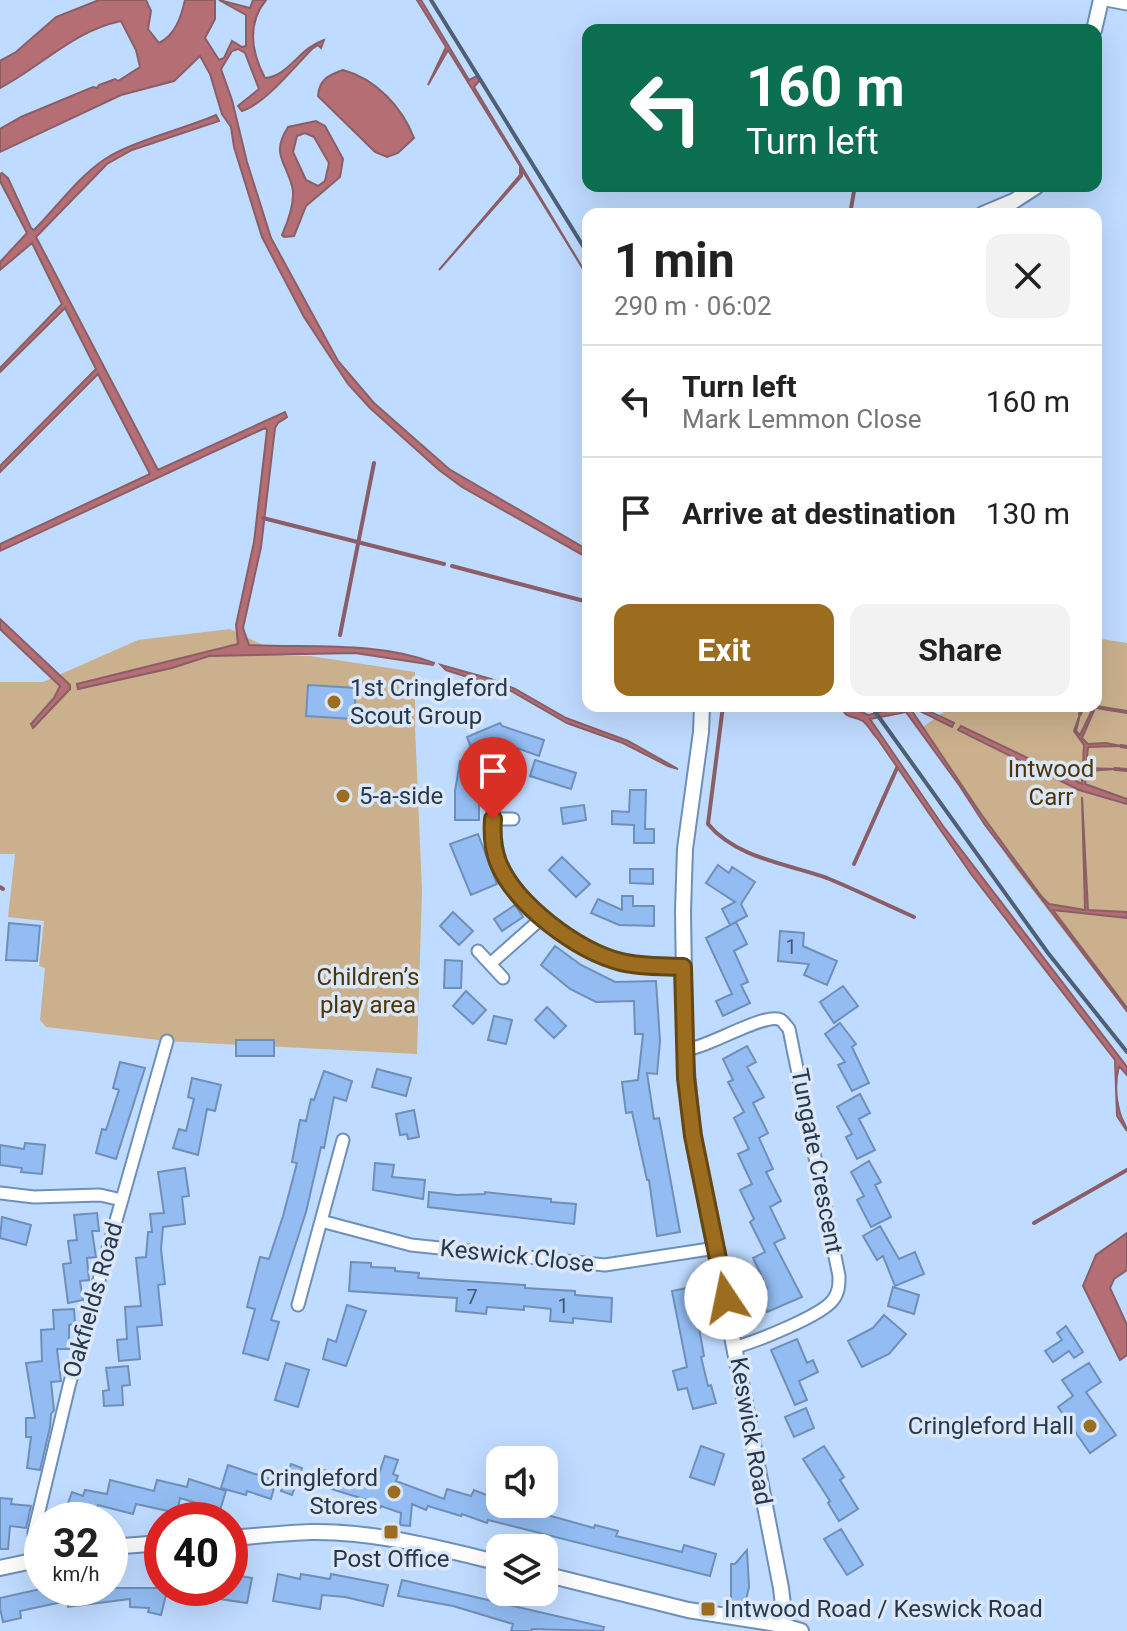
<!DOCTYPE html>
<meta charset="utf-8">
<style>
:root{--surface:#fff;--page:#f2f2f2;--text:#222;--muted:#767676;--line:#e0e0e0;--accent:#9c6d1f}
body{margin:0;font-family:Roboto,sans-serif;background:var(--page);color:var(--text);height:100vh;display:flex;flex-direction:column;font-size:30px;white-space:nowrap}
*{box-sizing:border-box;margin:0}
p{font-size:26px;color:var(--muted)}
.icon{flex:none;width:44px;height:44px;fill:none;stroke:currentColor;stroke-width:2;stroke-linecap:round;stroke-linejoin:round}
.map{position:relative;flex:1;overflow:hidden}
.side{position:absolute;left:582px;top:208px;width:520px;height:504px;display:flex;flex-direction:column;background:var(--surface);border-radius:16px;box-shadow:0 8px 32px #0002}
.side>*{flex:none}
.top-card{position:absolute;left:582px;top:24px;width:520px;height:168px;border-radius:16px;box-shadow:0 8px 32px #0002;background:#0b6e4f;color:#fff;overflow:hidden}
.controls{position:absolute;left:486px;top:1446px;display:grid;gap:16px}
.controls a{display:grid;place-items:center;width:72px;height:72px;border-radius:16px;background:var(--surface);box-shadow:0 8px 32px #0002;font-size:40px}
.speed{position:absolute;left:24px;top:1502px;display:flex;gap:16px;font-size:40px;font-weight:700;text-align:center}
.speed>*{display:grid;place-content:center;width:104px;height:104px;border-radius:50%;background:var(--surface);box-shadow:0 8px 32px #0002;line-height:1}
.speed small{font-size:20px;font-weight:400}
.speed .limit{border:12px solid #d22;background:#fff;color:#111}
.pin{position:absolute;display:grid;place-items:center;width:68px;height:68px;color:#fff;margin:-82px -34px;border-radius:50% 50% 50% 0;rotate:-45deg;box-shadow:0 0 8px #0007}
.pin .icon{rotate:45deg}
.me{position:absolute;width:88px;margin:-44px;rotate:349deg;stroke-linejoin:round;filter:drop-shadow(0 0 6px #0008)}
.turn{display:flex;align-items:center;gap:28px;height:168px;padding:0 32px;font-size:36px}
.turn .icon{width:104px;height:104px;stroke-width:2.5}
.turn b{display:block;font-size:56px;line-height:68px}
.round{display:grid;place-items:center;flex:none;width:84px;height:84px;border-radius:16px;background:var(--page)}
.headline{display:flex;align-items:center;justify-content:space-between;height:136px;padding:0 32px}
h1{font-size:48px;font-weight:700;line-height:60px}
.primary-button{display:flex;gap:16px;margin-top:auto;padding:16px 32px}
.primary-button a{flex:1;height:92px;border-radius:16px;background:var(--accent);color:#fff;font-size:32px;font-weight:700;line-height:92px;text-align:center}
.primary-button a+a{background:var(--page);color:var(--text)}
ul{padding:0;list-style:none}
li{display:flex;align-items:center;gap:24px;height:112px;padding:0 32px;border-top:2px solid var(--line)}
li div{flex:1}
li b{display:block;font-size:30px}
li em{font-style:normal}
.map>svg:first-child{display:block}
</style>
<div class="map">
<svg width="1127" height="1631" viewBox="0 0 1127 1631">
<rect width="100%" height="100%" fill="#bfdbff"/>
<path fill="#cab08d" d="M230 629 285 656H310L415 672V726L422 891 417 1054 167 1041 46 1027 40 1020 45 968 39 966 44 921 8 917 15 854H0V682H43L138 640Z
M1096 638 1127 643V1013L1010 861 923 727 952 706H1096Z"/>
<path fill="#b46e74" stroke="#8a5e67" stroke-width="2" fill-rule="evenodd" d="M99 0H146L151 11 148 29 159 43C175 35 181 18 185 0H215V19L205 38 219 60 224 58 232 41 242 47 246 46V15L219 0 250 8 253 0H266C247 23 251 52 265 78 288 77 299 48 324 40L321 48 318 45 312 49C294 67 265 104 242 111L238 106 259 89 245 53 238 49 232 51 221 69 232 100 247 162 271 238 338 361 374 403 449 469 588 550V558L462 487 439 470 370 408 348 384 304 317 262 237 234 147 231 127 222 114 210 74 200 56 174 81 121 95 0 152V129L21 117 93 87 97 88 99 85 115 79 118 81 140 67 136 50 121 21C73 31 42 66 0 88V61L16 52 56 17Z
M417 0H421L469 80 477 76 480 80 474 87 588 277 522 170V176L439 270 520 175V166L448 50 428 85 446 47Z
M343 70C376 79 402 107 414 138L398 153 387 157 375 152 318 96C319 79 329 75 343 70Z
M216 115 219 121 132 150 107 164 36 237 158 470 285 412 287 417 278 423 275 428 261 547 243 628 249 645C307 648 378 641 434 663L433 665 355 653 209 656 172 668 78 689 77 684 238 644 236 625 254 542 267 430 265 428 0 551V544L150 474 98 374 0 472V466L96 369 65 308 0 372V368L62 304 32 243 0 270V262L27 233 0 181V174L2 173 8 178 31 228 34 230C58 206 77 178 105 159 133 141 184 129 216 115Z
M316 121 325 126 343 159 340 177 306 206 294 236 284 237 282 235C288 222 296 199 292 186 285 160 271 154 288 127ZM305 133 314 137 329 163 325 181 318 186 306 180 293 152 297 136Z
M0 619 70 685V689L33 728 31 724 54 698 60 686 0 629Z
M441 665 491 679 515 689 566 718 628 741 678 769 668 766 623 743 567 723 511 691 446 670Z
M842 706H849L868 715C913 705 911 701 954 723L952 727 916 709 910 708 981 814 1042 897 1049 904 1085 910 1082 797 1088 910 1127 912V918L1053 910 1127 1008V1011L985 825 959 785 906 712 870 719 943 826 1127 1067V1075L1119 1066C1115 1081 1116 1099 1120 1113 1122 1121 1126 1124 1127 1131L1117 1116 1115 1060 971 874 877 738C873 734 868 725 863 721 853 715 845 720 842 706Z
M1094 706H1096L1082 738 1088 744 1106 743 1121 746 1088 747 1086 768 1115 769 1087 771 1085 784 1127 799V804L1079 790 958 730 961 726 1082 784 1084 745 1074 731 1080 714 1076 731 1080 735Z
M1127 1233V1270L1114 1279 1110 1288 1127 1325V1355L1120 1360 1083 1286 1096 1255Z"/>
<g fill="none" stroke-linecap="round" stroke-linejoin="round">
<path stroke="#8a5e67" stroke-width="4" d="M850 214 855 186
M263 518 444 564
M452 566 588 602
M340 635 374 463
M1096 655 1098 657 1096 664
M723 706 708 824C736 858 788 864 827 878 856 890 885 904 914 917
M1096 707 1127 712
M1080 714 1083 706
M1121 746 1127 747
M1115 769 1127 770
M854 864 897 768
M0 887 3 889
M1034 1223 1127 1170"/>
</g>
<path fill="#92bcf2" stroke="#6f8fb9" stroke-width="2" d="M308 685 356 688 354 719 306 716Z
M500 723 502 726 544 740 539 756 505 744 475 757 467 737Z
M535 760 576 773 571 789 530 776Z
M460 761 477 763 474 791H479V820H455V791Z
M630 790H646L645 829H654V843H634V825L612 824V811L629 812Z
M584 805 586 820 563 824 561 808Z
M478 834 497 884 471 895 450 844Z
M562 857 590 884 576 897 549 870Z
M718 865 729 873 732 867 755 882 741 904 747 916 730 925 722 909 735 902 706 883Z
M630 869H653V884L630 883Z
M622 896H633V906H654V926L619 925 591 913 598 899 622 910Z
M515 905 523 917 502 931 494 919Z
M453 912 473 931 459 945 440 926Z
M736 922 747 944 734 951 748 982 741 985 750 1003 723 1016 716 1001 732 994 706 938Z
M9 923 40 926 37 961 6 960Z
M780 931 804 933 803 946 837 961 827 985 804 975 809 964 778 961Z
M555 946 581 965 615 982 656 981 660 1041 657 1074 647 1073 654 1119 659 1118 663 1139 680 1232 657 1236 649 1180H647L632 1112 626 1113 622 1082 638 1080 643 1034H635L634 1001 596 1002 570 989 541 965Z
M445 960 462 961 461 988H444Z
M843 986 858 1006 834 1023 820 1002Z
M466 991 486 1010 473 1024 453 1006Z
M547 1007 566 1026 554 1038 535 1020Z
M494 1016 512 1020 506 1044 488 1040Z
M840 1023 856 1044 852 1047 869 1083 852 1091 838 1065 845 1062 825 1034Z
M236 1040H274V1056H236Z
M747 1046 756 1062 747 1067 764 1097 753 1103 768 1133 759 1138 773 1169 766 1172 781 1201 770 1207 785 1238 774 1243 802 1297 767 1312 758 1292 767 1288 753 1258 765 1252 750 1222 754 1219 740 1190 752 1184 738 1154 749 1149 734 1118 744 1112 728 1082 733 1080 723 1059Z
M120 1062 145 1068 116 1159 96 1153 102 1129 106 1130 119 1090 113 1088Z
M377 1069 411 1078 406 1096 372 1087Z
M324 1071 352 1081 346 1101 334 1097 324 1148 321 1147 306 1212 271 1320 279 1322 268 1360 243 1353 255 1309 247 1307 260 1257 269 1259 283 1216 297 1163 292 1162 300 1120 306 1121 311 1099 314 1100Z
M192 1078 221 1085 215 1111 207 1109 198 1155 173 1148 179 1129 186 1131 194 1099 188 1097Z
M860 1094 870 1113 859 1119 875 1150 857 1159 846 1137 852 1134 837 1107Z
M414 1110 419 1137 408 1139 407 1134 400 1135 396 1114Z
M25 1143 45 1145 42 1174 21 1172 22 1168 0 1165V1145L24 1149Z
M869 1161 881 1182 875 1185 891 1217 871 1227 857 1200 864 1196 851 1172Z
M375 1163 394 1165 392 1177 425 1180 423 1199 373 1190Z
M185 1168 189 1196 182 1197 185 1224 163 1227 161 1249 165 1284 158 1285 162 1325 137 1327 140 1359 119 1361 117 1340 127 1339 125 1307 141 1306 136 1258 146 1257 148 1232H152L150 1214 164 1213 158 1172Z
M429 1192 457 1195 485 1194V1192L551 1199V1202L576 1204 574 1224 428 1207Z
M97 1213 99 1231H92L96 1257 87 1258 89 1280 80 1281 83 1300 68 1303 63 1264 71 1263 68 1241 77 1240 74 1215Z
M2 1217 31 1225 26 1245 0 1238Z
M880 1226 899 1259 915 1252 924 1274 895 1286 883 1256 877 1260 863 1236Z
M351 1262 371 1263V1267L395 1268V1271L419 1273 418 1278 525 1285V1288L575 1291V1295L612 1298 611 1322 573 1318V1323L550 1321 551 1309 524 1306V1310L487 1307 486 1314 456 1311 457 1298 349 1291Z
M692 1287 704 1356 701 1357 708 1386 711 1385 716 1403 693 1409 687 1388 678 1390 673 1371 687 1367 672 1291Z
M893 1287 919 1295 914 1314 888 1306Z
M347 1305 366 1311 346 1366 323 1359 328 1339 336 1342Z
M74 1309 75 1324 69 1325V1349H57L61 1381 51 1382 54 1410 51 1414 50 1427 40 1470 27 1468 31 1437H26V1418H35L26 1363 42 1361 41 1330 54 1329 53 1310Z
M884 1315 906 1334 889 1354 862 1367 848 1341 873 1328Z
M1066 1326 1083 1352 1074 1358 1069 1351 1053 1362 1045 1351 1062 1340 1057 1333Z
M797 1339 807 1363 813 1360 818 1372 799 1381 807 1400 795 1405 771 1350Z
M286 1363 309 1370 298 1407 275 1400Z
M1089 1363 1101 1382 1086 1392 1116 1435 1090 1453 1058 1407 1073 1396 1062 1380Z
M128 1366 130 1385 122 1386 123 1405 104 1406 103 1391 109 1390 106 1368Z
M806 1408 814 1428 794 1437 785 1417Z
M701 1446 724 1454 714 1485 690 1477Z
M824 1446 844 1477 840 1480 858 1509 839 1521 828 1503 830 1501 803 1459Z
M385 1456 398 1460 393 1474 398 1476 396 1481 444 1499 447 1489 471 1496 474 1490 497 1499 495 1504H508L594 1528 595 1525 618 1531 616 1536 682 1552 684 1545 716 1554 710 1576 488 1520 487 1523 462 1514 461 1516 428 1506 426 1510 412 1504 410 1526 400 1525 401 1513 381 1506 379 1510 368 1507 370 1501 319 1485 324 1470 375 1486Z
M291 1464 302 1468 292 1495 281 1491Z
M228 1465 276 1481 271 1499 247 1491 246 1495 221 1488Z
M189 1479 226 1491 220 1510 180 1498 177 1513 136 1504 133 1514 98 1505 95 1518 65 1512 72 1492 83 1496 85 1490 107 1494 110 1480 154 1491 157 1480 187 1487Z
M0 1498 12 1499 11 1504 31 1506 26 1528 10 1526 8 1549H0Z
M841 1529 863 1565 847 1575 824 1539Z
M747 1550 749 1587 745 1604 731 1601V1564H735Z
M230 1574 252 1578 247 1603 186 1594 185 1600 166 1595 161 1615 148 1612 149 1608 130 1607V1599L68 1607 67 1601 20 1611 21 1618 3 1622 0 1608V1598L45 1588H230Z
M278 1574 300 1579 301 1574 330 1579 331 1574 388 1585 383 1606 345 1597 322 1595 320 1609 273 1601Z
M402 1580 604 1627 603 1631 532 1629 531 1631H511L513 1624 453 1606 398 1596Z"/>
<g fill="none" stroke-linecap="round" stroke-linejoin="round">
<g stroke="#6e8fb8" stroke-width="15">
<path id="minor" d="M1106 0 1127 4
M494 796C493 818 490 842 499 863 505 878 518 891 529 903 575 954 616 965 683 967
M493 819H513
M478 951 490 964 542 918
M490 964 503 978
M685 1050C708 1048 766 1011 781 1020 782 1020 788 1028 789 1029L839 1276C839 1285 839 1292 833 1300 821 1316 757 1341 736 1347
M343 1140 321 1221 411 1245 605 1265 716 1248
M0 1193 34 1197 100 1195 122 1200
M298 1305 321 1221
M35 1561 34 1532 69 1386 167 1041"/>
</g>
<g stroke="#6e8fb8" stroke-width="18">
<path id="tertiary" d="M1094 30 1101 0
M983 214 1014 201 1037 186
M702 706 701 732 685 849 683 911 685 1050 693 1136 781 1588 784 1613 783 1631
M230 1538C257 1536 284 1533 311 1532 375 1531 438 1548 500 1563
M110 1547 162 1543
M0 1568 42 1559
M544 1574 688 1610 777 1624 801 1631"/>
</g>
<use href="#minor" stroke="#fff" stroke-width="11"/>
<use href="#tertiary" stroke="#fff" stroke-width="14"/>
<path stroke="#4e5f76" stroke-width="4" d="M431 0 588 254
M871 706 1048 953 1127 1052"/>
</g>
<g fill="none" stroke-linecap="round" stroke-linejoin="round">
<g stroke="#654714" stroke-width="20">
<path id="route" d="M493 819C492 833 493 849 498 862 515 905 578 951 621 962 641 967 663 966 683 967L686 1078 693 1136 726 1298"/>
</g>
<use href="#route" stroke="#9c6d1f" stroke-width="14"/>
</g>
<g fill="#9c6d1f" stroke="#d9e7f9" stroke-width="3">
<circle cx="334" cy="702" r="8"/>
<circle cx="343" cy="796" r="8"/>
<circle cx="1090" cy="1426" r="8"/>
<circle cx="394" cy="1492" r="8"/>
<rect x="383" y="1524" width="16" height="16" rx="4"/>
<rect x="700" y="1601" width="16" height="16" rx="4"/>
</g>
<g text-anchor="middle" stroke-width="7" stroke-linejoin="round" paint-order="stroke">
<g font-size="20" fill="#435873">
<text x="791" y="954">1</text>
<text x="472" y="1304">7</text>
<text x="563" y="1313">1</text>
</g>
<g font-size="24" fill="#293749" stroke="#d9e7f9" text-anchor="start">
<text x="350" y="696">1st Cringleford<tspan x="350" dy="28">Scout Group</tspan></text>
<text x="359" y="804">5-a-side</text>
<text x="1074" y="1434" text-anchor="end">Cringleford Hall</text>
<text x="378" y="1486" text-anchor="end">Cringleford<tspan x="378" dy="28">Stores</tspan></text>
<text x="391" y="1567" text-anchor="middle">Post Office</text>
<text x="724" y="1617">Intwood Road / Keswick Road</text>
</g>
<g font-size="24" fill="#503302" stroke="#d9e7f9">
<text x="1051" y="777">Intwood<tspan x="1051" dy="28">Carr</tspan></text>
<text x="368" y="985">Children’s<tspan x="368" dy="28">play area</tspan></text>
</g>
<g font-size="24" fill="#293749" stroke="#d9e7f9">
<text transform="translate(817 1161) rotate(79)" y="8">Tungate Crescent</text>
<text transform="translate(517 1256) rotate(6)" y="8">Keswick Close</text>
<text transform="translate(93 1300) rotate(-74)" y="8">Oakfields Road</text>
<text transform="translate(751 1431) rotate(80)" y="8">Keswick Road</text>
</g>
</g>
</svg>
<div class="controls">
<a><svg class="icon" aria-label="sound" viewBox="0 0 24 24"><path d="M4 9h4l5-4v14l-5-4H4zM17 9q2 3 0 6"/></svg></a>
<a><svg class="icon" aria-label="layers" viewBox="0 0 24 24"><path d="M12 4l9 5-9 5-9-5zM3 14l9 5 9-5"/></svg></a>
</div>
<div class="speed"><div>32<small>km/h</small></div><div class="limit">40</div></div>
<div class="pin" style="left:493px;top:819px;background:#d93025"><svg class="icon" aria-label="arrive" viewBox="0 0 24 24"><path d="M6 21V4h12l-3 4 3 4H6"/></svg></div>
<svg class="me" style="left:726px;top:1298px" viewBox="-20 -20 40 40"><circle r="19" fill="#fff"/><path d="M0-13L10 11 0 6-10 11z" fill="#9c6d1f"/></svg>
<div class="top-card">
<div class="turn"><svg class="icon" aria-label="left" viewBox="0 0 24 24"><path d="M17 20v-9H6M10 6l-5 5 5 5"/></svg><div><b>160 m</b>Turn left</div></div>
</div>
<section class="side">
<div class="headline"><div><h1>1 min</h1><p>290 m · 06:02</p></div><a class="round"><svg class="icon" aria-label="close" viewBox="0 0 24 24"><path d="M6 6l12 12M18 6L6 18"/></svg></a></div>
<ul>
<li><svg class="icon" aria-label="left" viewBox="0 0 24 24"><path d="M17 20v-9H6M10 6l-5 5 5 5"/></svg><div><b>Turn left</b><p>Mark Lemmon Close</p></div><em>160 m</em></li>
<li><svg class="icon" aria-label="arrive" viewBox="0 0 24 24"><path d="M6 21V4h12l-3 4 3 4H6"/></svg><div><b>Arrive at destination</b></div><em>130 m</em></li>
</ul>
<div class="primary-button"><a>Exit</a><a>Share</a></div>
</section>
</div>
